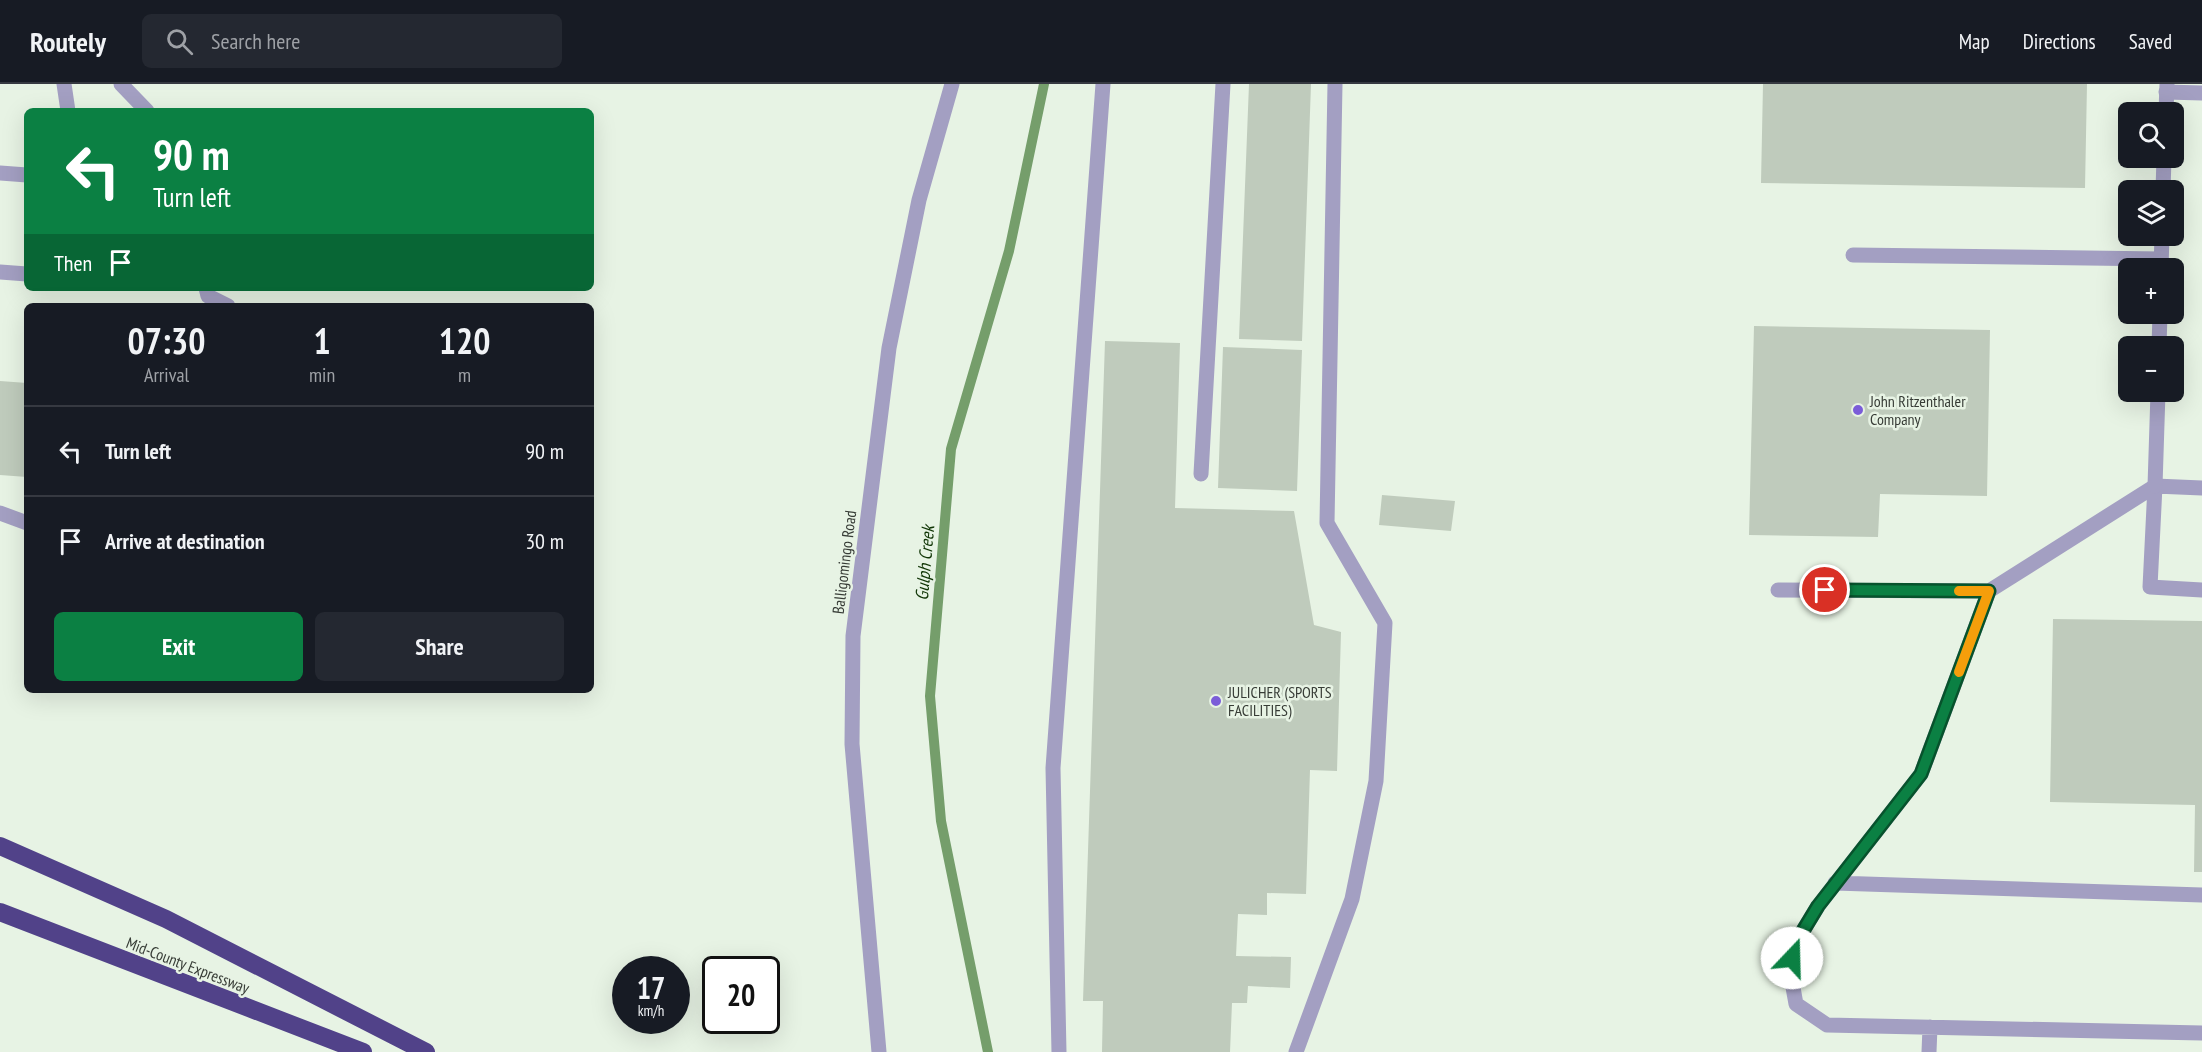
<!DOCTYPE html>
<meta charset="utf-8">
<style>
:root{--surface:#171b24;--page:#242831;--text:#f1f3f6;--muted:#9ea1a6;--line:#363941;--accent:#0b8043}
body{margin:0;font-family:"PT Sans Narrow",sans-serif;background:var(--page);color:var(--text);height:100vh;display:flex;flex-direction:column;font-size:22px;white-space:nowrap}
*{box-sizing:border-box;margin:0}
p{font-size:20px;color:var(--muted)}
.icon{flex:none;width:33px;height:33px;fill:none;stroke:currentColor;stroke-width:2;stroke-linecap:round;stroke-linejoin:round}
.map{position:relative;flex:1;overflow:hidden}
.details{position:absolute;left:24px;top:219px;width:570px;height:390px;display:flex;flex-direction:column;background:var(--surface);border-radius:9px;box-shadow:0 6px 24px #0002}
.details>*{flex:none}
.top-card{position:absolute;left:24px;top:24px;width:570px;height:183px;border-radius:9px;box-shadow:0 6px 24px #0002;background:#0b8043;color:#fff;overflow:hidden}
.tools{position:absolute;left:2118px;top:18px;display:grid;gap:12px}
.tools a{display:grid;place-items:center;width:66px;height:66px;border-radius:9px;background:var(--surface);box-shadow:0 6px 24px #0002;font-size:30px}
.speed{position:absolute;left:612px;top:872px;display:flex;gap:12px;font-size:30px;font-weight:700;text-align:center}
.speed>*{display:grid;place-content:center;width:78px;height:78px;border-radius:50%;background:var(--surface);box-shadow:0 6px 24px #0002;line-height:1}
.speed small{font-size:15px;font-weight:400}
.speed .limit{border:3px solid #111;border-radius:9px;background:#fff;color:#111}
.pin{position:absolute;display:grid;place-items:center;width:51px;height:51px;color:#fff;margin:-26px;border:3px solid #fff;border-radius:50%;box-shadow:0 2px 6px #0007}
.me{position:absolute;width:66px;margin:-33px;rotate:21deg;stroke-linejoin:round;filter:drop-shadow(0 0 4px #0008)}
.turn{display:flex;align-items:center;gap:21px;height:126px;padding:0 30px;font-size:27px}
.turn .icon{width:78px;height:78px;stroke-width:2.5}
.turn b{display:block;font-size:42px;line-height:51px}
.then{display:flex;align-items:center;height:57px;padding:0 30px;background:#0003;gap:12px;font-size:22px}
.eta{display:flex;justify-content:space-evenly;align-items:center;height:102px;text-align:center}
.eta b{font-size:36px;font-weight:600;line-height:42px}
.button{display:flex;gap:12px;margin-top:auto;padding:12px 30px}
.button a{flex:1;height:69px;border-radius:9px;background:var(--accent);color:#fff;font-size:24px;font-weight:600;line-height:69px;text-align:center}
.button a+a{background:var(--page);color:var(--text)}
ul{padding:0;list-style:none}
li{display:flex;align-items:center;gap:18px;height:90px;padding:0 30px;border-top:2px solid var(--line)}
li div{flex:1}
li b{display:block;font-size:22px}
li em{font-style:normal}
header{display:flex;align-items:center;gap:36px;box-sizing:border-box;height:84px;padding:0 30px;background:var(--surface);border-bottom:2px solid var(--line)}
header strong{font-size:28px}
nav{display:flex;gap:33px;margin-inline-start:auto;font-size:21px}
.search{width:420px;height:54px;background:var(--page);display:flex;align-items:center;gap:15px;box-sizing:border-box;padding:0 21px;border-radius:9px;color:var(--muted);font-size:22px}
.map>svg:first-child{display:block}
</style>
<header>
<strong>Routely</strong>
<div class="search"><svg class="icon" aria-label="search" viewBox="0 0 24 24"><circle cx="10" cy="10" r="6"/><path d="M15 15l6 6"/></svg>Search here</div>
<nav><a>Map</a><a>Directions</a><a>Saved</a></nav>
</header>
<div class="map">
<svg width="2202" height="968" viewBox="0 0 2202 968">
<rect width="100%" height="100%" fill="#e7f3e4"/>
<g fill="none" stroke-linecap="round" stroke-linejoin="round">
<path stroke="#759e6b" stroke-width="10" d="M988 968 941 737 930 612 951 365 1009 167 1044 0"/>
</g>
<path fill="#bfcbbc" d="M1249 0H1311L1302 257 1239 255Z
M1763 0H2087L2085 104 1761 99Z
M1754 242 1990 246 1987 412 1880 410 1878 453 1749 451Z
M1105 257 1180 259 1175 424 1294 427 1314 541 1341 548 1337 687 1310 686 1306 810 1267 809V831L1238 830 1236 872 1291 873 1290 904 1248 902 1247 919H1232L1230 968H1102L1103 917H1083Z
M1223 263 1302 266 1297 407 1218 404Z
M0 297 27 299V393L0 391Z
M1382 411 1455 417 1451 447 1379 441Z
M2053 535 2202 537V788H2194L2195 721 2050 718Z"/>
<g fill="none" stroke-linecap="round" stroke-linejoin="round">
<path stroke="#a39fc2" stroke-width="15" d="M64 0 68 27
M121 0 147 27
M2166 8 2202 9
M0 89 27 91
M1853 171 2161 175
M0 188 27 190
M206 204 208 212 228 222
M1201 390 1223 0
M2155 402 2150 503 2202 506
M0 429 27 439
M1778 506 1989 507 2155 402 2202 404
M1989 507 1921 690 1818 822 1795 860 1790 887 1796 920 1827 941 2202 949
M1835 799 2202 811
M1059 968 1053 684 1103 0
M1296 968 1352 815 1376 697 1385 539 1327 439 1335 0
M1929 968 1930 943"/>
<path stroke="#a39fc2" stroke-width="15" d="M2166 28 2167 0
M2163 106 2164 74
M2161 184 2162 152
M2159 262 2160 230
M2155 402 2158 308"/>
<path stroke="#a39fc2" stroke-width="15" d="M879 968 852 660 853 552 889 264 919 116 952 0"/>
<path stroke="#514289" stroke-width="18" d="M0 762 166 835 426 968
M0 828 363 968"/>
</g>
<g fill="none" stroke-linecap="round" stroke-linejoin="round">
<g stroke="#07532c" stroke-width="15">
<path id="route" d="M1792 874 1795 860 1818 822 1921 690 1989 507 1825 506"/>
</g>
<use href="#route" stroke="#0b8043" stroke-width="10"/>
<path stroke="#f59e0b" stroke-width="10" d="M1959 588 1989 507H1959"/>
</g>
<g fill="#7b5dd8" stroke="#e7f3e4" stroke-width="2">
<circle cx="1858" cy="326" r="6"/>
<circle cx="1216" cy="617" r="6"/>
</g>
<g text-anchor="middle" stroke-width="5" stroke-linejoin="round" paint-order="stroke">
<g font-size="16" fill="#373c36" stroke="#e7f3e4" text-anchor="start">
<text x="1870" y="323">John Ritzenthaler<tspan x="1870" dy="18">Company</tspan></text>
<text x="1228" y="614">JULICHER (SPORTS<tspan x="1228" dy="18">FACILITIES)</tspan></text>
</g>
<g font-size="16" fill="#373c36" stroke="#e7f3e4">
<text transform="translate(844 478) rotate(-83)" y="6">Balligomingo Road</text>
<text transform="translate(188 881) rotate(21)" y="6">Mid-County Expressway</text>
</g>
<g font-size="18" font-style="italic" fill="#103505" stroke="#e7f3e4">
<text transform="translate(925 479) rotate(-85)" y="6">Gulph Creek</text>
</g>
</g>
</svg>
<div class="tools">
<a><svg class="icon" aria-label="search" viewBox="0 0 24 24"><circle cx="10" cy="10" r="6"/><path d="M15 15l6 6"/></svg></a>
<a><svg class="icon" aria-label="layers" viewBox="0 0 24 24"><path d="M12 4l9 5-9 5-9-5zM3 14l9 5 9-5"/></svg></a>
<a>+</a>
<a>−</a>
</div>
<div class="speed"><div>17<small>km/h</small></div><div class="limit">20</div></div>
<div class="pin" style="left:1825px;top:506px;background:#d93025"><svg class="icon" aria-label="arrive" viewBox="0 0 24 24"><path d="M6 21V4h12l-3 4 3 4H6"/></svg></div>
<svg class="me" style="left:1792px;top:874px" viewBox="-20 -20 40 40"><circle r="19" fill="#fff"/><path d="M0-13L10 11 0 6-10 11z" fill="#0b8043"/></svg>
<div class="top-card">
<div class="turn"><svg class="icon" aria-label="left" viewBox="0 0 24 24"><path d="M17 20v-9H6M10 6l-5 5 5 5"/></svg><div><b>90 m</b>Turn left</div></div>
<div class="then">Then<svg class="icon" aria-label="arrive" viewBox="0 0 24 24"><path d="M6 21V4h12l-3 4 3 4H6"/></svg></div>
</div>
<section class="details">
<div class="eta">
<div><b>07:30</b><p>Arrival</p></div>
<div><b>1</b><p>min</p></div>
<div><b>120</b><p>m</p></div>
</div>
<ul>
<li><svg class="icon" aria-label="left" viewBox="0 0 24 24"><path d="M17 20v-9H6M10 6l-5 5 5 5"/></svg><div><b>Turn left</b></div><em>90 m</em></li>
<li><svg class="icon" aria-label="arrive" viewBox="0 0 24 24"><path d="M6 21V4h12l-3 4 3 4H6"/></svg><div><b>Arrive at destination</b></div><em>30 m</em></li>
</ul>
<div class="button"><a>Exit</a><a>Share</a></div>
</section>
</div>
